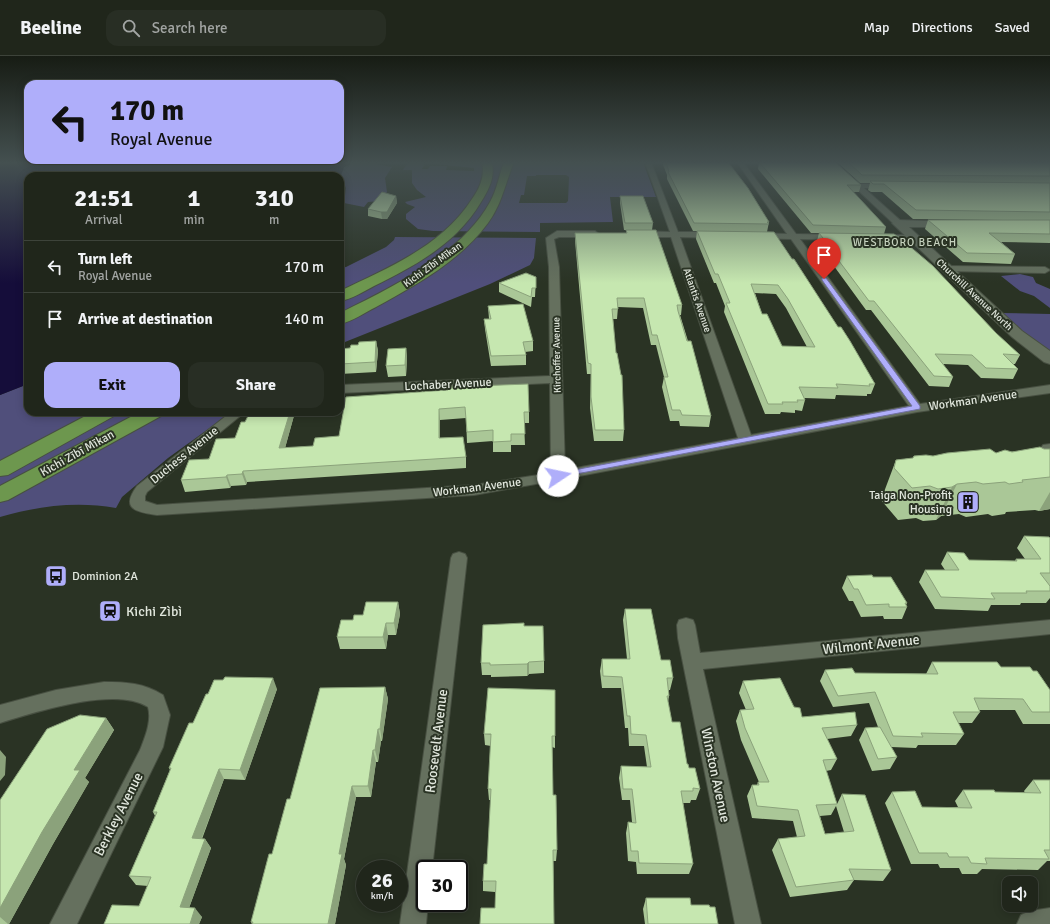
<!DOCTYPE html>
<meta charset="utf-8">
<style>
:root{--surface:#20261b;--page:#282e24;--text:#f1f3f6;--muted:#a2a5a3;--line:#3d433a;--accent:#afaefa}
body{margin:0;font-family:Signika,sans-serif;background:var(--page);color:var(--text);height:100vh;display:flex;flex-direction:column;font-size:15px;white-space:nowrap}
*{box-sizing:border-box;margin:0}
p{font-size:13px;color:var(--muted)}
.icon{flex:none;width:22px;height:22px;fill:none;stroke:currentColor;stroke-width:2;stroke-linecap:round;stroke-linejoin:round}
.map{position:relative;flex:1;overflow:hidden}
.side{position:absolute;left:24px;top:116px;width:320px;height:244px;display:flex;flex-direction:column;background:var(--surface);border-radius:12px;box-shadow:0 2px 10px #0003,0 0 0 1px var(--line)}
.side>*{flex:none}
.top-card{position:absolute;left:24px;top:24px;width:320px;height:84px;border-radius:12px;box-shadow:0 2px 10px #0003,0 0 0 1px var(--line);background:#afaefa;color:#111;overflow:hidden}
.fabs{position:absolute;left:1002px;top:820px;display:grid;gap:8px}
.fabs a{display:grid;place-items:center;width:36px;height:36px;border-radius:8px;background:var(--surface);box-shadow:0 2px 10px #0003,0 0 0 1px var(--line);font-size:20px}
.speed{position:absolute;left:356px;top:804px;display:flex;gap:8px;font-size:20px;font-weight:700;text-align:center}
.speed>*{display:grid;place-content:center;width:52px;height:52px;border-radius:50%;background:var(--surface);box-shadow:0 2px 10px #0003,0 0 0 1px var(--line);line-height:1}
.speed small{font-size:10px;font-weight:400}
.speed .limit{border:2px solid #111;border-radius:6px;background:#fff;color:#111}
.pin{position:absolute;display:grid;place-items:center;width:34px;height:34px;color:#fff;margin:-41px -17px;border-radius:50% 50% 50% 0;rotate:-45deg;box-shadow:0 0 4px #0007}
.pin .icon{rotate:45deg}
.me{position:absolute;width:44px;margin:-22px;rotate:79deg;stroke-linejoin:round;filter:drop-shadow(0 0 3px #0008)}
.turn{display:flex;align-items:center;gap:14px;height:84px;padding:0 20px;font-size:18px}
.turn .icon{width:52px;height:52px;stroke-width:2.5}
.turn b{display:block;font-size:28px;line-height:34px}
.eta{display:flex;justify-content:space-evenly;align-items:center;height:68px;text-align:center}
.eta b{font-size:24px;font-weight:800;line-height:28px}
.primary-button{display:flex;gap:8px;margin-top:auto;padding:8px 20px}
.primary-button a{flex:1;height:46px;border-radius:12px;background:var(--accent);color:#111;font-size:16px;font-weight:800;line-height:46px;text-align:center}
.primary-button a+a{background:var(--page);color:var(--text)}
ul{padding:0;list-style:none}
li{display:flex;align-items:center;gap:12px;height:52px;padding:0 20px;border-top:1px solid var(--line)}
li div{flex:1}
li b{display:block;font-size:15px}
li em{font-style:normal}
header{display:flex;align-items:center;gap:24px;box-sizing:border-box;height:56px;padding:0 20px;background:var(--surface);border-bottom:1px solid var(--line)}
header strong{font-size:19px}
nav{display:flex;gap:22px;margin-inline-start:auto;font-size:14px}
.search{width:280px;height:36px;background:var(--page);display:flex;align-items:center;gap:10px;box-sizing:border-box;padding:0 14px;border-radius:12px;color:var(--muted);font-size:15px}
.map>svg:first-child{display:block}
</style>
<header>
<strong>Beeline</strong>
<div class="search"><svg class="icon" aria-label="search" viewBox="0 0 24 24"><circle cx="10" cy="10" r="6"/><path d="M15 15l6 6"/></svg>Search here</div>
<nav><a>Map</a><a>Directions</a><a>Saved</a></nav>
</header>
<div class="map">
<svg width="1050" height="868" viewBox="0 0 1050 868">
<rect width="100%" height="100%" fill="#2a3324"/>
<path fill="#504f7b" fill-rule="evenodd" d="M355 106H383L376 108 392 111 385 122 387 136 380 145 368 146 364 151 344 147 346 132 341 119 344 111Z
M408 106H643L656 141H610L613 166 540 167V176L433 175 418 173 406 163V158L415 151 407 148 405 146 426 141 417 134 412 127V114H403ZM425 107 474 112V115L446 114 447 110H430L428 113H422ZM536 119H566L569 121 568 145 566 147H519L521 139H524L527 120H536Z
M395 181 536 182 534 202 530 209 490 228 340 288V212L346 211 386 191 394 184Z
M1020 218 1033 221 1036 227 1050 233V252L1034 240 1020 235 1001 220Z
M1001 257 1050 258V295L1046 296Z
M28 328V356H232L168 402 122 441 116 452C76 445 39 450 0 461V339Z"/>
<path fill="#150d3a" d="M0 106H355L344 111 341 119C346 133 347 142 340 155V120H28V328L0 339Z"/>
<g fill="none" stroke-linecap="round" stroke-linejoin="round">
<g stroke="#485042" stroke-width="2">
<path id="street" d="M645 106H651L678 176H717L721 179 717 182 680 181 751 379 909 350 791 183 754 182V178L757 177 787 178 737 106H743L796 178 842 179 843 181 839 184 800 183 920 348 1050 329V337L917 356 558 424 474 439 157 459C136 456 120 453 137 430L231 356H245L147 436 145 440V445L157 449 474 429 551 417 550 327 340 337V329L550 320 549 211 546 182 557 175H595L599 178 595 181H559L554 183 559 211 565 414 738 382 671 181H637L633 178 637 175 670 176Z
M828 106H835L859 128H892L893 130 889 132H864L901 165V169H895Z
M881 179H914L918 182 914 185 878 184 877 182Z
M949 210 1045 211 1050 214 1045 217 946 215 944 213Z
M1050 388V396L1043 395 1041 392 1043 389Z
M459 496 465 498 467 502 432 813H425V847H428L426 868H400L451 502 453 498Z
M686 562 693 564 695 569 700 597 1050 564V578L703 613 761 868H735L678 582 677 569 679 564Z
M104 626C126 626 144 627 163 639L170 659 163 691 77 868H50L140 694C145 681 152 665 148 651 115 630 36 656 0 667V649L56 634Z
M1050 852V868H1017L1021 859 1030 855Z"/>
</g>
<g stroke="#485042" stroke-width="2">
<path id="secondary" d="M898 164 959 166 961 168 959 170 955 171H909L1022 275 1050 295V308L1044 306 1012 281 894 169 892 167Z"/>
</g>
<g stroke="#485042" stroke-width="2">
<path id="highway" d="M482 106H492C495 122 489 133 481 146 457 187 415 210 374 230 363 236 352 243 340 245V235C388 212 442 190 472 143 480 132 485 120 482 106Z
M504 106H514C505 128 502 148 488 167 460 205 416 229 376 251 364 257 353 265 340 268V257C392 231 461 199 490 146 497 134 499 119 504 106Z
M93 356H117L114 360 8 419 0 420V405Z
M140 356H164L161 360 8 444 0 446V430Z"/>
</g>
<use href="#street" fill="#65705e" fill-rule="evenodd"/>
<use href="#secondary" fill="#65705e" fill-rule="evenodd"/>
<use href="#highway" fill="#6d974e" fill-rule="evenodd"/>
</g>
<path fill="#aac797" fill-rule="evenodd" d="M662 106H728L769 166 767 176 875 328 871 338H867V340L836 339 835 343 804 342 805 344 802 355 795 354V357L781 356 780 358H765L724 256 725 250 716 227H714L696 183 697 175H693L667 123V119ZM755 237 776 238 786 252 807 291 782 290 762 258Z
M759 106H835L861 129 859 136H853L886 171 884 178 1020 299 1015 308H1013L1018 313 1013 323 981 322 968 309 943 308 953 321 949 331 929 330 871 254H866L831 206V204L817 185 819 177H811L758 113Z
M837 106H1050V187L1001 186 1015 198 1011 208 963 206 925 173 928 164H1002L913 163 882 136H871L868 134 870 127H860Z
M396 140 397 147 387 163H382L368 160V153Z
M620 140 653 167 652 174H624L620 147Z
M626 174 682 249 681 259H680L711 360 709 371 680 370 679 365H670L662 331 664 321 656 289H651L643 252 618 251 617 263H612L624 374 623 385H594L590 352 591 318H587L575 185V177H626Z
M536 221 535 241H532L531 251 499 236V227Z
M488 250 533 285V295L525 296 526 299V309L491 310 485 273 484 263H489Z
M376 285 378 295 376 316 340 318V293L350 292 358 289Z
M406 292 407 302 406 320 388 321 386 310Z
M346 341 529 356V367H524L525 389H511V396H493V385L467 387 466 362 440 364V382L466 401V412L247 426 246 429 231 430 230 432 185 436 181 424 235 382 245 366 256 360 257 356H295L285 392 313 390 339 380Z
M1044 393H1050V453L1039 455 1035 454 1006 456 1005 458 992 460 988 458 966 461 959 458 941 460 936 464 923 465 916 462 898 464 881 444 896 404 913 402 914 400H933L996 397Z
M1024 480 1050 482V529H1049L1050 530V542L1046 547H1021L1020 549H991L988 555 935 553 919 526 925 514H945L941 508 947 496 969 504 1015 505 1016 503H1025L1017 492Z
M847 520 873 521 907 547 906 549 907 551 902 563H884L883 560 861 561 853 545H849L842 532Z
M398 546 400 558 396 579H388L386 593H340L337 581 363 559Z
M625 553 661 604 673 622 670 634H669V640L668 646 672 666 687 708 689 712 700 733 696 744H691L690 747H683L693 808 689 818H637L636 806 628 805 626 777 628 766H632L630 744H622L619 722 621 710 647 711 644 690H629L628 672H625L621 632H602L600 615 602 603H627L623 564Z
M524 570 544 605V617L529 618 527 620 491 621V619H482L481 607Z
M932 606 1001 611 1033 615 1050 634V668H1023L1015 654H979L980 656 972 667H958L964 678 956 689H918L916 692 891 691 897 701 890 713 872 715 859 684 865 672 878 671 869 647 833 651 820 625 825 614 855 617 926 618Z
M743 625 794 651 802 661 857 669 851 680 827 683 837 703 831 714 826 715 837 748 842 738 891 814 883 825 854 824 847 834 790 841 772 794 778 783 797 781 793 765 752 762 747 740 752 729H757L758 726H759L741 684 736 665 740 654H746L739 637ZM836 750 844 776 825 778 820 760 831 759Z
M385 631 388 643 382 685H381L378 706H376L371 741H356L344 803 346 809 335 868H252L251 866 272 798 290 743Z
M277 633 245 724 224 723 202 783H205L211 792 189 852 202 861 199 868H104L139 850 148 830 136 829 129 820 155 760 153 756 170 714 169 712 193 667 208 638Z
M106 662 114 674 85 722 89 726 53 788 9 868H0V744Z
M484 678 555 680V692L552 691 553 739 557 794 556 805H553L495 852V836L483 835V825L487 808 491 744H489L488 733 491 690 485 689Z
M1033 724H1050V805H1047L1038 814 982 813 977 818H962L959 812H940L938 808H911L885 747 892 736 922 751H958L955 745 963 734 995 736 1025 737 1024 735Z
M646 842 691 849 718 868H645L643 853Z"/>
<path fill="#8ba27b" d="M396 140 397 147 387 163H382L381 156Z
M376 285 378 295 376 316 375 306Z
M406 292 407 302 406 320 405 309Z
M439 353 440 364V393L439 382Z
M290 356H295L282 403 279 392Z
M243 415 247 426 246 429 242 418Z
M227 419 231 430 230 432 226 421Z
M957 428 941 460 936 464 952 431Z
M1050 436V453L1039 455Z
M398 546 400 558 396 579 394 567Z
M386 567 388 579 386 593 383 581Z
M529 606V618L527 620V608Z
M273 622 277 633 245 724 240 714Z
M385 631 388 643 382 685 380 673Z
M106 662 114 674 85 722 89 726 53 788 9 868H8L0 861V852L74 714Z
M378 673 381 685 378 706 375 694Z
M0 694 6 701 5 719 0 725Z
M373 694 376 706 371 741 368 730Z
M219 713 224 723 198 792 192 782Z
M352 730 356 741 344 803 346 809 335 868H328L339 798Z
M205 783 211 792 186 860 180 851Z
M195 852 202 861 199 868H190Z"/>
<path fill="#c6e7b0" stroke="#8ba27b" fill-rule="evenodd" d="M666 106H728L748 132 769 166H767L769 168 694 167 668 116H669Z
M762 106H835L861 129H847L886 171 813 169 760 107H763Z
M848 106H1050V120L862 119Z
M870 125 1050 127V156L916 154 884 128H873Z
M382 136 396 140 387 156H381L368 153Z
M620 140H643L653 167H625Z
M928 164H1050V178L989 177 1015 198 967 197Z
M626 174H656L682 249H677L678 255 687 285H691L711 360 682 359 680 354H672L664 321H668L657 279H652L644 242H617L618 253H612L616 297H617L621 319H622L624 374H595L591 341V308L588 307 575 177H627Z
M697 175 774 176 792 203H794L838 271H841L850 285 875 328H869L870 330 836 328 838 332 799 331 805 344H797L798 346H782L783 348H768L726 247H730L718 218H715ZM751 228 778 229 788 243 815 291 782 290 767 258H762Z
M819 177 894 178 900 182 933 210 996 277 1020 299 1003 298 1018 313 986 312 972 299 935 298 953 321 934 320 874 245H869L833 197H835Z
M526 217 536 221V232H532L531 241 499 227Z
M523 248 533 285 523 286 526 299 491 300 484 263H491L488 250Z
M376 285 375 306 340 308V293L350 292 351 289H358L359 286Z
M406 292 405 309 386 310 388 293Z
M528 328 529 356H524L525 378H511V385L493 386V374L467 376 465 351 439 353V382L463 381 466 401 243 415 242 418 227 419 226 421 181 424 189 404 209 403 216 383 235 382 241 366H245L248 360H256L257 356H290L279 392 313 390 315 382 339 380 346 341 448 334V331Z
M1040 391 1044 393H1050V421L1022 424 1023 426 1009 428 1005 426 983 428 976 426 957 428 952 431 938 433 930 430 912 432 894 412 896 404 913 402 914 400 926 399 933 400 947 397 990 393 996 397 1005 394 1012 396Z
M1024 480 1049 481 1050 482V517H1040L1050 530V535H1026L1027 537H991L995 543 941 541 925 514H959L947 496 964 497 969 504 1017 505 1016 503H1041Z
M872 519 873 521H891L907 547H905L907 551H889V548L866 549 858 533H854L847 520Z
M366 546H398L394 567H386L383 581H337L341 564H353L354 559H363Z
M625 553H651L661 604H670L673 622H667L669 640H667L672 666H680L687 708H688L689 712H695L700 733 693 732V735H681L693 808 639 807 638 795H631L628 766 636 767 632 733H623L621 710 651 711 646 679 631 678 630 660H627L622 621 603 620 602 603H630Z
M524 567V570H543L544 605 529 606 527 608 490 609V607H481L483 569Z
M932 606H997L1001 611H1030L1033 615H1037L1050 634V656H1032L1023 643 974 642 980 656H953L964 678 921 677 923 681 893 680 875 636 838 640 825 614 852 612 855 617 938 618Z
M225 621 273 622 240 714 219 713 192 782 205 783 180 851 195 852 190 868H104L112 849 139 850 151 821 129 820 157 756H153L171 712H169L189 667H193L206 638H208L214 624H223Z
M780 622 794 651 800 652 802 661 855 656 857 669 822 672 837 703 823 704 837 748 816 749 825 778 854 775 842 738 865 739 891 814 849 813 854 824 796 831 778 783 805 780 798 754 757 750 752 729H759L758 726H769L745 672 740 654 754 653 743 625Z
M385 631 380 673H378L375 694H373L368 730H352L339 798H342L328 868H252L253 866H251L269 798H272L287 743H290L320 632Z
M488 632 555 634V680H552L553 739H556L557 794H553L554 868H480L481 852H495L496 825H483L484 808H487L491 733H488L491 678H484Z
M80 659 106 662 74 714H80L42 776 0 852V744L47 673Z
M880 671 897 701 878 703 865 672Z
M1033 724H1050V794H1044L1049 803 985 802 987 808 971 807 968 801H949L947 797H919L892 736 915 735 922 751 972 752 963 734H994L995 736 1041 737Z
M646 842H690L691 849H709L710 851H715L718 868H648Z"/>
<linearGradient id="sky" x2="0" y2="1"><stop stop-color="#171c14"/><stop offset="0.47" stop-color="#445050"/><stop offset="1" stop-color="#445050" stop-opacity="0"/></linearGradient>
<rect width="1050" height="227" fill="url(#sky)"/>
<path fill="#afaefa" stroke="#7271a2" d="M822 222H826L920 350V353L555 422 553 420 558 417 912 350 822 224Z"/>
<defs>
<g id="building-square" transform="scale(1.15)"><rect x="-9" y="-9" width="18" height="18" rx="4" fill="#afaefa" stroke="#2a3324"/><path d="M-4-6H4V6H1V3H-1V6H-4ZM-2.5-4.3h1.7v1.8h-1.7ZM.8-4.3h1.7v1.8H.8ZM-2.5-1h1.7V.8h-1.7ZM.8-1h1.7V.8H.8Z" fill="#111"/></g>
<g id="bus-square" transform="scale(1.15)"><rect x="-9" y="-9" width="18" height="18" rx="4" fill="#afaefa" stroke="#2a3324"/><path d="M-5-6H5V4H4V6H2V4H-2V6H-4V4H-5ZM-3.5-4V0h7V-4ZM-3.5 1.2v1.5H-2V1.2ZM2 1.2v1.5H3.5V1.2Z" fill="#111"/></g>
<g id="station-square" transform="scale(1.15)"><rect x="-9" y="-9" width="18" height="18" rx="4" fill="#afaefa" stroke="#2a3324"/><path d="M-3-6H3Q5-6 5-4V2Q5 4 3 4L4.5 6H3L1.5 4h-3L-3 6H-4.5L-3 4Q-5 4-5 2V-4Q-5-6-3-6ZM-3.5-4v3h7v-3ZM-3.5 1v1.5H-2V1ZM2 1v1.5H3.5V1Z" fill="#111"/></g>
</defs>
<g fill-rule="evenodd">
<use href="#building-square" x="968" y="446"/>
<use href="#bus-square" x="56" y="520"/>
<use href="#station-square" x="110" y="555"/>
</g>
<g text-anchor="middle" stroke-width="4" stroke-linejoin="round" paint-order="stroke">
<g font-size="10" fill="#e1e7dd" stroke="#2a3324">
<text transform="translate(432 208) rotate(-36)" y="4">Kichi Zībī Mīkan</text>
<text transform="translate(975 238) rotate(43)" y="4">Churchill Avenue North</text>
<text transform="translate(698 244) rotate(71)" y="4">Atlantis Avenue</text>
<text transform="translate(556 299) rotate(-91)" y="4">Kirchoffer Avenue</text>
</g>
<g font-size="11" letter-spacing="1" fill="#c6d2be" stroke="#2a3324">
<text x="905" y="190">WESTBORO BEACH</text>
</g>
<g font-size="12" fill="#e1e7dd" stroke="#2a3324">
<text transform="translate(448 328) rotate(-3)" y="4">Lochaber Avenue</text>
<text transform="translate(973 344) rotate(-8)" y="4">Workman Avenue</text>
<text transform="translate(77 397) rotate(-29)" y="4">Kichi Zībī Mīkan</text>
<text transform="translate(184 399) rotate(-39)" y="4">Duchess Avenue</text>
<text transform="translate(477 431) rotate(-7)" y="4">Workman Avenue</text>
</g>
<g font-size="12" fill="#e1e7dd" stroke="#2a3324" text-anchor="end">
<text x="952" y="443">Taiga Non-Profit<tspan x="952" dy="14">Housing</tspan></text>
<text x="72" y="524" text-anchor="start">Dominion 2A</text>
</g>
<g font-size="14" fill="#e1e7dd" stroke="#2a3324" text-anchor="start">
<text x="126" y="560">Kichi Zìbì</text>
</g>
<g font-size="14" fill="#e1e7dd" stroke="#2a3324">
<text transform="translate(871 588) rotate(-6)" y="5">Wilmont Avenue</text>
<text transform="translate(436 685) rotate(-83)" y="5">Roosevelt Avenue</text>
<text transform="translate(716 719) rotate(78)" y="5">Winston Avenue</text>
<text transform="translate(118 758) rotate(-63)" y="5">Berkley Avenue</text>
</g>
</g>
</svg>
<div class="fabs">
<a><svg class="icon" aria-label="sound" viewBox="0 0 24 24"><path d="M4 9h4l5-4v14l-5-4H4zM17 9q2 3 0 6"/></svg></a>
</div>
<div class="speed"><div>26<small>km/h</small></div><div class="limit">30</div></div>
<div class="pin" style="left:824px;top:223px;background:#d93025"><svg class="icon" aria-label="arrive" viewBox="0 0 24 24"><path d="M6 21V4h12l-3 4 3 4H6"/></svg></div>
<svg class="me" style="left:558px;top:420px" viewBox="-20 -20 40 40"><circle r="19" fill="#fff"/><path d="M0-13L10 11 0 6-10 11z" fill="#afaefa"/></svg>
<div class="top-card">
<div class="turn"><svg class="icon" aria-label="left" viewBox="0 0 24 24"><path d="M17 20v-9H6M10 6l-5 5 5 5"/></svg><div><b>170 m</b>Royal Avenue</div></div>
</div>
<section class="side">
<div class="eta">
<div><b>21:51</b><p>Arrival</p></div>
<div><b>1</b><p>min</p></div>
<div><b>310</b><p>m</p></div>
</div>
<ul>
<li><svg class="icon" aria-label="left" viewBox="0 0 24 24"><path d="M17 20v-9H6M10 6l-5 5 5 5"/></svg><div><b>Turn left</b><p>Royal Avenue</p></div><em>170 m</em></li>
<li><svg class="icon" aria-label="arrive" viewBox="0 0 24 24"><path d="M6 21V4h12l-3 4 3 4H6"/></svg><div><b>Arrive at destination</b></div><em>140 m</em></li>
</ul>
<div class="primary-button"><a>Exit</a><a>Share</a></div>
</section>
</div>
